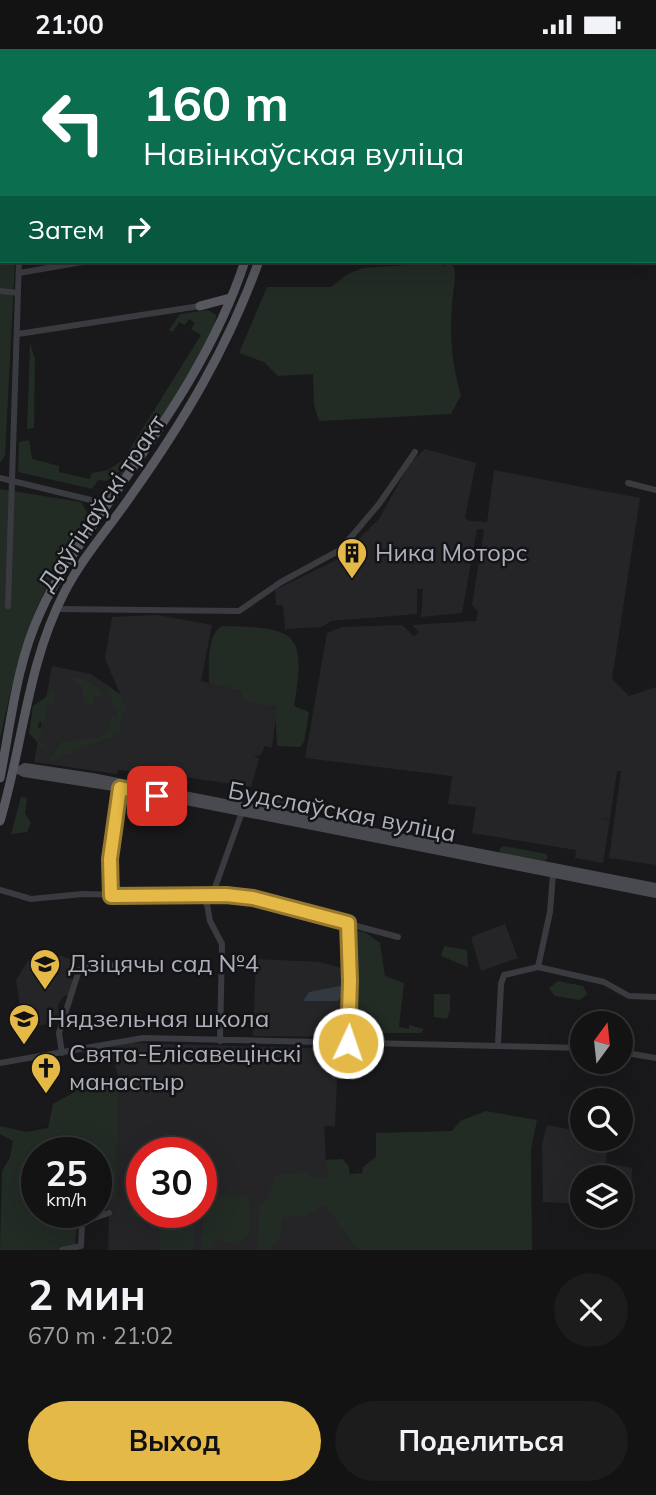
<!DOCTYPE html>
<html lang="ru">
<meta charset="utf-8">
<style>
:root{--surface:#131314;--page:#1c1c1d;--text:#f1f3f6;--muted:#9d9ea0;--line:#323234;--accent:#e5b947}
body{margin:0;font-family:Mulish,sans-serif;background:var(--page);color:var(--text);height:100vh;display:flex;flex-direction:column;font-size:26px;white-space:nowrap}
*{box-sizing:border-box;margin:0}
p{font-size:23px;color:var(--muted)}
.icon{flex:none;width:38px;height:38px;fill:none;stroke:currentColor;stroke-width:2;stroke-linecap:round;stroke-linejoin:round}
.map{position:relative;height:1201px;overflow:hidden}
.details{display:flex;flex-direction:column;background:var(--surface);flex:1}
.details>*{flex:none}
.top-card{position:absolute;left:0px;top:0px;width:656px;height:214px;box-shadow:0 7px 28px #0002,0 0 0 2px var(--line);background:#0b6e4f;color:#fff;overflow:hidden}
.needle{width:46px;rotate:15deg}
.fabs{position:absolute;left:570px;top:962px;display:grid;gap:14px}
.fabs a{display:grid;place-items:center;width:63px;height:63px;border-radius:50%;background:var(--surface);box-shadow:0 7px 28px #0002,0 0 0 2px var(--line);font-size:35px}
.speed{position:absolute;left:21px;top:1088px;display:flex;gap:14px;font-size:35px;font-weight:700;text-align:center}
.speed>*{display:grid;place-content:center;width:91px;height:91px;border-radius:50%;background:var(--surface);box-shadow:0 7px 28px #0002,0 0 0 2px var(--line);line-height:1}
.speed small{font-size:18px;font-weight:400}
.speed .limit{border:10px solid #d22;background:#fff;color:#111}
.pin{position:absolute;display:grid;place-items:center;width:60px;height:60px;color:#fff;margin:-30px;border-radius:14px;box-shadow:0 4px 10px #0006}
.me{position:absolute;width:77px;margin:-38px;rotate:3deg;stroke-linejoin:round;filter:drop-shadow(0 0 5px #0008)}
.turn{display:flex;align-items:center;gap:24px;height:147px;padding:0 28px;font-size:32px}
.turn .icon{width:91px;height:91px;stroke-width:2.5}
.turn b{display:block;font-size:49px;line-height:60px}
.then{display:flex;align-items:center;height:66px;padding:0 28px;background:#0003;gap:14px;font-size:26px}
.round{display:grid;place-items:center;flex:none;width:74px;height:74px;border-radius:37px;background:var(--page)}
.summary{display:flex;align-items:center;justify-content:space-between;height:119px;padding:0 28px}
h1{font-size:42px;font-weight:700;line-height:52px}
.action{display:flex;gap:14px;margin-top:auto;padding:14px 28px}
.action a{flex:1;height:80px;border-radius:42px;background:var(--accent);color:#111;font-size:28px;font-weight:700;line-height:80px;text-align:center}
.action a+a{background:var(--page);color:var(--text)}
.status{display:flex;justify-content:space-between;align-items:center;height:49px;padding:0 35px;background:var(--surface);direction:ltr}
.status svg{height:19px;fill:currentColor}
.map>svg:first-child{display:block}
</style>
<div class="status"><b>21:00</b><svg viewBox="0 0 49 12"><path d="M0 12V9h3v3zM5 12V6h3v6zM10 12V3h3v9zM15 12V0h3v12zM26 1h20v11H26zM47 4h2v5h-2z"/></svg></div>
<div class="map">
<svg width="656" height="1201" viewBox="0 0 656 1201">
<rect width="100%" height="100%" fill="#19191b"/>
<path fill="#252528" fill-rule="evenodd" d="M425 400 476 414 465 469 470 472 487 473 494 421 640 449 612 630 629 647 656 638V816L609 809 621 722H617L610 770 600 769 610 771 603 814 575 809 576 801 472 784 476 758 448 755 452 727 305 709 327 584 342 578 402 576 414 587 419 583 412 576 476 572 478 563 472 556 484 481 477 480 462 564 421 568 423 540H417V565L331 572 322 578 285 580 283 556H276L275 541 338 510 379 470 410 414Z
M158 566 212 576 201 632 240 642 243 651 270 656 277 661 272 699 265 697 260 707 254 706 259 710 251 738 185 728 118 721 117 725 34 713 52 617 91 625 120 645 105 610 112 568Z
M505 875 518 909 481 922 471 888Z
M61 907 70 910 73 938 71 946 64 947 58 956 60 973 23 979 16 931 29 910Z
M256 910 319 913 342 919 346 926 347 988 253 987Z
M131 994 343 1000V1029L337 1030 335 1077H324L327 1130H311L325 1157 357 1201H108L109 1164 96 1141 89 1034 118 1028 110 998ZM142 1104H201V1164H142Z
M575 1071 583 1072V1090H608L606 1114 632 1119 631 1157H621V1129H583V1155L543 1153 542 1095 547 1076 573 1081Z"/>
<path fill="#232b25" d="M0 106 2 212H15L5 407 0 414Z
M438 214 444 217 451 214C458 221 454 235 453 246 449 279 451 314 461 346L451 365 319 372 314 356 313 325 278 327 264 313 239 304 267 238H331L348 225 362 219Z
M208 261 216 266C218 293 135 409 116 438L113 435 123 420 106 432 98 431 92 440 18 423 19 393 29 391 32 410 59 417V423L90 430 92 424 108 421 123 411 201 286 191 280 195 274 189 270 185 276 179 273 173 283 169 281 180 265Z
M30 294 35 310 34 379 27 380Z
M0 440 81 453 89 467C36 540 19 602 0 690Z
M222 577C295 579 307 581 294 657L309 663 304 693 300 698 277 697 275 658 243 651 240 642 209 634C209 617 206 586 222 577Z
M69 627 85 630 102 643 101 647H94L93 657 85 653 82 638Z
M102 633 121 646 127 661 121 666 120 684 49 713 61 693 98 689 108 683 111 667 117 668 118 663C110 655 113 645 102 633Z
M54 642V652L47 658 44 673H39L38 679 43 681 38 692 44 696 47 704 29 684 33 657Z
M259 744 302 751 296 761 259 755Z
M21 748 27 749 25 764 31 774 27 783 11 785Z
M504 797 546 805 548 809 544 812 500 804V799Z
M351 881 365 883 380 894 385 927 404 934 399 978 409 980V976L424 980 421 984H353Z
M444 897 467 901 468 918 441 907Z
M558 932 583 937 587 945 580 951 555 947 549 939Z
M434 945H450V962L447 970 434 968Z
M118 1028 116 1150 96 1157V1104H37V1164H78L75 1196 56 1201H0L2 1122 10 1108 13 1092 0 1085V1077L26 1083 48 1079 53 1055 73 1044 82 1034Z
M486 1062 537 1071 531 1100 532 1201H357L325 1157H321L308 1167H285L281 1174V1186L270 1201H257L260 1155 266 1151 276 1127 303 1122 311 1128 327 1130 326 1111 342 1110 348 1116 350 1125 362 1124 363 1118 376 1108V1084L452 1082 460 1072Z
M249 1147 250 1183 240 1195 217 1191 211 1201H201L204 1148Z
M142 1161V1164H195L193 1201H160V1171L128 1167 129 1162Z"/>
<path fill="#323940" d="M340 937 344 941 338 952H303L309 943Z"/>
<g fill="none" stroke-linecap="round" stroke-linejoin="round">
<path stroke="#3a3b40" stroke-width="6" d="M41 0V2
M103 0V2
M167 0V2
M0 66H2
M0 71 2 80
M19 224 88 212
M0 242 18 244
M18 285 200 257
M0 429 95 452 107 457
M628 434 656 441
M8 557 19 212
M56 560 239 562 281 533 340 501 379 455 415 403
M0 841 31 850 83 845 252 849 398 888
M111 847 110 810 120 739
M212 847 242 763
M201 848 207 855 210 872 222 895 220 992
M538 918 550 863 553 825
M348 994V874
M498 995 501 935 504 926 538 918 604 933 629 947 656 948
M621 1003 656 1009
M62 1004 59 984 79 921 91 917 147 916
M0 1014 143 989 583 999
M62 1201 81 1197 82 1173 109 1164"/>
<path stroke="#3a3b40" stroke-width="7" d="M654 130 656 131"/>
<path stroke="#494a50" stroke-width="8" d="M14 719 24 724 120 739 656 845
M20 721 25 718 92 728 656 838"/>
<path stroke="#57585f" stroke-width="9" d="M200 257 230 249
M0 729C11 674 16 616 40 564 57 525 83 491 107 456 161 378 215 303 245 212
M0 772C23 696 27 616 64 544 82 509 108 480 130 448 184 372 227 300 259 212"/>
<path stroke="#5f6068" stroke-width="10" d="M253 0 255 2
M509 0 526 2
M532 0 541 2
M594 0 603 2
M293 2V0
M306 2V0
M473 2 491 0
M654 12H656
M654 23H656"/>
</g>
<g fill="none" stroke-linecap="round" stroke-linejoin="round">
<g stroke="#95782e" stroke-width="18">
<path id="route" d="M157 747 120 739 110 810 111 847 226 846 253 849 348 874 350 932 348 994"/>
</g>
<use href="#route" stroke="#e5b947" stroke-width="12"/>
</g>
<defs>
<g id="building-pin" transform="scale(1.575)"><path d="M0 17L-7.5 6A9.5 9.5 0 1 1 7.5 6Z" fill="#e5b947" stroke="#141416"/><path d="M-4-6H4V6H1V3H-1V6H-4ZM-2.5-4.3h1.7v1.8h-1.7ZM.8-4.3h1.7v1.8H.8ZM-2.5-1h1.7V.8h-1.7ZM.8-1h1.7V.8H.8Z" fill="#111"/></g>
<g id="school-pin" transform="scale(1.575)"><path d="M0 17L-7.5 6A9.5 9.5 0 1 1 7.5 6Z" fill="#e5b947" stroke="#141416"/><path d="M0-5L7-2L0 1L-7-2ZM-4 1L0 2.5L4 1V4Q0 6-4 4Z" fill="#111"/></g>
<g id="church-pin" transform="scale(1.575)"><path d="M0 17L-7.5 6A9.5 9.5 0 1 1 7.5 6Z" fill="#e5b947" stroke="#141416"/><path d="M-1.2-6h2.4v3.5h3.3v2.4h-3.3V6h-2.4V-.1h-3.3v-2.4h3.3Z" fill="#111"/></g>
</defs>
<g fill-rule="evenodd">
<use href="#building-pin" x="352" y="504"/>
<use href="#school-pin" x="45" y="915"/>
<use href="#school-pin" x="24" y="970"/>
<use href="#church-pin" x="46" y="1019"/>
</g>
<g text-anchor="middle" stroke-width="5" stroke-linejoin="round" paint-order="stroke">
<g font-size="24" fill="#acb0ba" stroke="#141416">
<text transform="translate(102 454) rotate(-56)" y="8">Даўгінаўскі тракт</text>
<text transform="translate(342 763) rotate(11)" y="8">Будслаўская вуліца</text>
</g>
<g font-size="24" fill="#acb0ba" stroke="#141416" text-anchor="start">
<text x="375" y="512">Ника Моторс</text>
<text x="68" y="923">Дзіцячы сад №4</text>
<text x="47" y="978">Нядзельная школа</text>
<text x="69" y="1013">Свята-Елісавецінскі<tspan x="69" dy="28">манастыр</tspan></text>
</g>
</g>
</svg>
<div class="fabs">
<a><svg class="needle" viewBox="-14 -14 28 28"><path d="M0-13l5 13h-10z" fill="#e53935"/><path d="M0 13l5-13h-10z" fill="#9d9ea0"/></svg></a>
<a><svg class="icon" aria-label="search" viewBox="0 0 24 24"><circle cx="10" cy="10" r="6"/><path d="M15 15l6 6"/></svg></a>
<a><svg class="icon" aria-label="layers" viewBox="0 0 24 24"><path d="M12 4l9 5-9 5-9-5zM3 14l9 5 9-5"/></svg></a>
</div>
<div class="speed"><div>25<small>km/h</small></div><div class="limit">30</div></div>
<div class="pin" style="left:157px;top:747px;background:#d93025"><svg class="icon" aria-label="arrive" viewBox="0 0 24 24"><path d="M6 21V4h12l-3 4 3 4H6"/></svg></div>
<svg class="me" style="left:348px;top:994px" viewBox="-20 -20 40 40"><circle r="17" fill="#e5b947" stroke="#fff" stroke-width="3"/><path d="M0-11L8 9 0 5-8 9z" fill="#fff"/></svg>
<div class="top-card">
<div class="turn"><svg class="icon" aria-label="left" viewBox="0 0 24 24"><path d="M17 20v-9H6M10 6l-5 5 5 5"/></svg><div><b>160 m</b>Навінкаўская вуліца</div></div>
<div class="then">Затем<svg class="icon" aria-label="right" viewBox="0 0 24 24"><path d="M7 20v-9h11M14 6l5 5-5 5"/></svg></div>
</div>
</div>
<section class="details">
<div class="summary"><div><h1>2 мин</h1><p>670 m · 21:02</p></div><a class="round"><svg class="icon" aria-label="close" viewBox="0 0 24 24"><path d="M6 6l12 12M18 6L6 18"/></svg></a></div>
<div class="action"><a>Выход</a><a>Поделиться</a></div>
</section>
